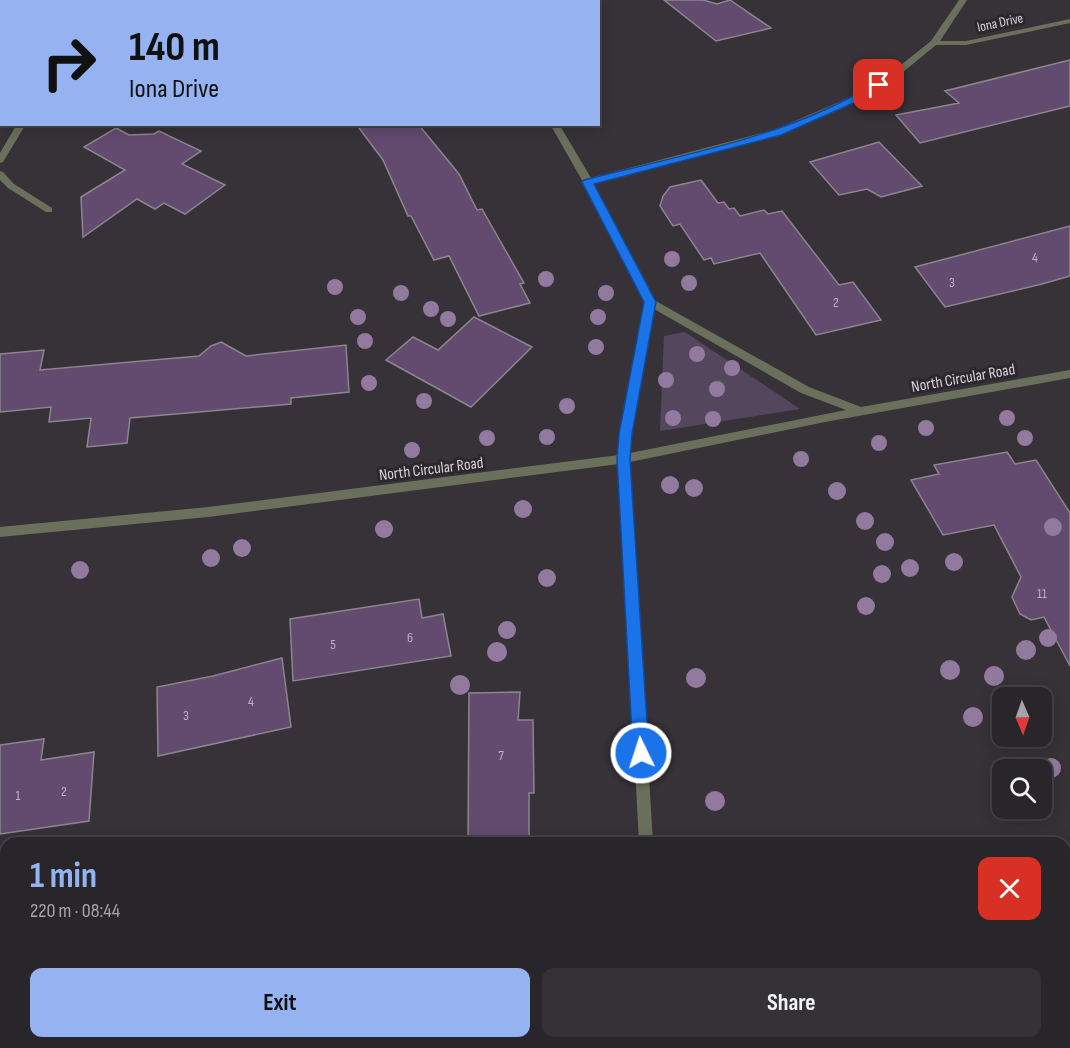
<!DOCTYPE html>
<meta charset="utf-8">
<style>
:root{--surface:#28262a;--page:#343236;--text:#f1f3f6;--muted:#a5a5a8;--line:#444347;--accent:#95b2f1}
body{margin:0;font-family:"Sofia Sans Condensed",sans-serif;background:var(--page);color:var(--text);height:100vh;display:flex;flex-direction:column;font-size:22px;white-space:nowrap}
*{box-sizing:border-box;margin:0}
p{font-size:20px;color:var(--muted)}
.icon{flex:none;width:33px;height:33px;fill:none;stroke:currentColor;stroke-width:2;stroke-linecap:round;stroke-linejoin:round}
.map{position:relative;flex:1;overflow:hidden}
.drawer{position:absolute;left:0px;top:837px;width:1071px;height:212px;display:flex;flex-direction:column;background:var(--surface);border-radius:18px 18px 0 0;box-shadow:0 3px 15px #0003,0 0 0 2px var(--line)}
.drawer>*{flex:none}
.top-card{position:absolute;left:0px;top:0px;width:600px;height:126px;box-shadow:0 3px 15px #0003,0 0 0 2px var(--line);background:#95b2f1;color:#111;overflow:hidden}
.needle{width:39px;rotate:178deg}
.tools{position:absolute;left:992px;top:687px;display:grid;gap:12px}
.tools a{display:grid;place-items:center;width:60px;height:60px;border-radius:12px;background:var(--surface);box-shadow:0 3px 15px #0003,0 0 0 2px var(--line);font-size:30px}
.pin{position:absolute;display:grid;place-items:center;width:51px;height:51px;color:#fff;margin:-26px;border-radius:12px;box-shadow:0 3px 9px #0006}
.me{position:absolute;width:66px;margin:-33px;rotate:356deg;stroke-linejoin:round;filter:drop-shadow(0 0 4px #0008)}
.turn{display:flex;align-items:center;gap:21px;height:126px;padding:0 30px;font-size:27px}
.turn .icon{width:78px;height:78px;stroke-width:2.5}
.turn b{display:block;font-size:42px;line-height:51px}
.round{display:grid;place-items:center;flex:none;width:63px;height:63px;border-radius:12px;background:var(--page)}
.overview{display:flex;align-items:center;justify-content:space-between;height:102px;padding:0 30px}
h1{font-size:36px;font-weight:700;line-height:45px;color:var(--accent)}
.action{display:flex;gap:12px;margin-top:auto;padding:12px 30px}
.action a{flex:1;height:69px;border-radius:12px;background:var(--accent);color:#111;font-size:24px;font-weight:700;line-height:69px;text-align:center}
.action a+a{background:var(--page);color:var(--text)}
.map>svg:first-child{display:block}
</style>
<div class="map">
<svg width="1070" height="1048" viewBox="0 0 1070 1048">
<rect width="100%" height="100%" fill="#363238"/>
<path fill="#54465c" d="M685 332 800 409 660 431 664 336Z"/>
<path fill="#634a6f" stroke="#8b868d" stroke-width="1.5" d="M664 0H703L717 4 730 0 771 28 716 41Z
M1070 60V106L920 143 896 115 959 103 945 91Z
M356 124H418L459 174 477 210 482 209 524 283 520 284 530 303 479 316 449 256 434 260 411 216H408L383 160Z
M116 128 129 135 154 134 159 131 201 151 182 164 225 185 185 214 164 203 155 209 137 199 83 237 81 197 125 170 84 147Z
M879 142 922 186 881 197 867 189 839 195 810 162Z
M701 180 718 203 724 202 729 209 734 208 740 216 764 210 768 214 782 211 839 285 853 282 881 320 816 335 760 253 714 264 711 258 704 260 680 224 673 226 660 206 663 196 670 187Z
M1070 226V276L1042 284 945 307 915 267Z
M474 317 532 347 471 407 386 360 413 337 438 350Z
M221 342 246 356 346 345 349 392 291 398V404L130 418 127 443 87 447 91 418 49 422 51 407 0 412V354L44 350 40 370 199 356 211 346Z
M1007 452 1015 464 1036 460 1070 513V666L1044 617 1031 620 1020 614 1012 597 1021 577 994 525 943 535 911 480 939 474 934 465Z
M419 599 422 618 443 614 451 656 293 681 290 619Z
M282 658 291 727 158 756 157 687 213 676Z
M520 692 518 720H533L534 793H529V843H468L469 693Z
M44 739 41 760 94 752 89 821 0 834V745Z"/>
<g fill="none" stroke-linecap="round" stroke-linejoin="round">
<path fill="#6b705c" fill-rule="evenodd" d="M0 32H2V38H0Z
M17 124H26L3 162 0 163V153Z
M0 171 3 172 14 184 52 208V212H46L8 188 0 180Z
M857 1042H873L872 1048H856Z"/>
<path fill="#6b705c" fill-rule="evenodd" d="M478 0H486L487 2H479Z
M959 0H967L940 41H966L1070 19V23L966 45H936L897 77 866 97 780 134 593 183 654 300 809 387 861 407 1070 370V378L825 422 630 462 653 843H639L619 464 208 517 0 537V527L208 507 619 455 620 434 645 302 583 182 550 124H559L591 178 774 130 860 93 891 73 931 41ZM654 309 801 393 846 410 630 453 632 434Z
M649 1042H665V1048H649Z"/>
</g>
<g fill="#927a9e">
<circle cx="672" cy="259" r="8"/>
<circle cx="546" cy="279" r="8"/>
<circle cx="689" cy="283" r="8"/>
<circle cx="335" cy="287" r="8"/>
<circle cx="401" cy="293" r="8"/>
<circle cx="606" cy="293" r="8"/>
<circle cx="431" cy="309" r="8"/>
<circle cx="358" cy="317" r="8"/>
<circle cx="598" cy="317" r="8"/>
<circle cx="448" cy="319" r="8"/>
<circle cx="365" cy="341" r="8"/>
<circle cx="596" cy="347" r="8"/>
<circle cx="697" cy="354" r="8"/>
<circle cx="732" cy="368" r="8"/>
<circle cx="666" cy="380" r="8"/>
<circle cx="369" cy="383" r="8"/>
<circle cx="717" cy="389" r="8"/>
<circle cx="424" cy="401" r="8"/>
<circle cx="567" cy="406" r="8"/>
<circle cx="673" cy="418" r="8"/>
<circle cx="1007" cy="418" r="8"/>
<circle cx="713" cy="419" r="8"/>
<circle cx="926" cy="428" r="8"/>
<circle cx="547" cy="437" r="8"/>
<circle cx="487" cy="438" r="8"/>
<circle cx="1025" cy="438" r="8"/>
<circle cx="879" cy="443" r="8"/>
<circle cx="412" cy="450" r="8"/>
<circle cx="801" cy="459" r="8"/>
<circle cx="670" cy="485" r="9"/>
<circle cx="694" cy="488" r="9"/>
<circle cx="837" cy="491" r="9"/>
<circle cx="523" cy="509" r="9"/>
<circle cx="865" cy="521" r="9"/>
<circle cx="1053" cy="527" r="9"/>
<circle cx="384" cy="529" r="9"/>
<circle cx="885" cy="542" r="9"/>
<circle cx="242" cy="548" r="9"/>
<circle cx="211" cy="558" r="9"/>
<circle cx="954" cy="562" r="9"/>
<circle cx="910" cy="568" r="9"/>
<circle cx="80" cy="570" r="9"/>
<circle cx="882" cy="574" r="9"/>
<circle cx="547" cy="578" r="9"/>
<circle cx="866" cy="606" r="9"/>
<circle cx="507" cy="630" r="9"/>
<circle cx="1048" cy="638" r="9"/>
<circle cx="1026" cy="650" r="10"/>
<circle cx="497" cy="652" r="10"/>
<circle cx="950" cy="670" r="10"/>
<circle cx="994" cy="676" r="10"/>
<circle cx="696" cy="678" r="10"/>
<circle cx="460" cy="685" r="10"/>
<circle cx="973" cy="717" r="10"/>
<circle cx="1051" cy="768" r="10"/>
<circle cx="715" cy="801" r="10"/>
</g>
<path fill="#1a73e8" stroke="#114b97" stroke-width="1.5" d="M875 83 884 85 867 97 781 135 594 184 656 302 632 434 630 459 649 753 647 758 641 760 636 758 633 753 617 459 619 434 644 302 582 182 584 180C680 155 790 137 875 83Z"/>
<g text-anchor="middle" stroke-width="6" stroke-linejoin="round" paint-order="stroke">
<g font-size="14" fill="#d7d5d8" stroke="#2c282e">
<text transform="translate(1000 22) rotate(-12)" y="5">Iona Drive</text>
</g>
<g font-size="14" fill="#bab2be">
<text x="1035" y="262">4</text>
<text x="952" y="287">3</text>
<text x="836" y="307">2</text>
<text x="1042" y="598">11</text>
<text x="410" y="642">6</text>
<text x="333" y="649">5</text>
<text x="251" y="706">4</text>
<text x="186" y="720">3</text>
<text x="501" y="760">7</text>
<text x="64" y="796">2</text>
<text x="18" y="800">1</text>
</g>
<g font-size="16" fill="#d7d5d8" stroke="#2c282e">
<text transform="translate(963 377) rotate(-10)" y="6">North Circular Road</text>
<text transform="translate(431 468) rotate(-7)" y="6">North Circular Road</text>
</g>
</g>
</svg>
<div class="tools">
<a><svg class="needle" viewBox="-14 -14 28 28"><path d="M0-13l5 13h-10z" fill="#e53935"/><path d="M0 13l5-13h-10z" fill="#a5a5a8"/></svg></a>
<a><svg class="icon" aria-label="search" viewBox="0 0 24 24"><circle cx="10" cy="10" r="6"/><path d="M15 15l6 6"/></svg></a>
</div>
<div class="pin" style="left:879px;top:85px;background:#d93025"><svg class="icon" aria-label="arrive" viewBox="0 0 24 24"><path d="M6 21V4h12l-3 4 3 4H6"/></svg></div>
<svg class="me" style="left:641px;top:753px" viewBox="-20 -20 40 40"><circle r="17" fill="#1a73e8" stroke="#fff" stroke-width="3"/><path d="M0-11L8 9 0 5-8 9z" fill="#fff"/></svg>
<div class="top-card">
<div class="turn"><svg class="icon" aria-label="right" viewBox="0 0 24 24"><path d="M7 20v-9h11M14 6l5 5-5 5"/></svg><div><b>140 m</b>Iona Drive</div></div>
</div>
<section class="drawer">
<div class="overview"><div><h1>1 min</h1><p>220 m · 08:44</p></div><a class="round" style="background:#d93025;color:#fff"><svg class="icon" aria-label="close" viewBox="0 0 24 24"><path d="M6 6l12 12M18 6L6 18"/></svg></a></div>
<div class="action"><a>Exit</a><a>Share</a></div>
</section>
</div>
